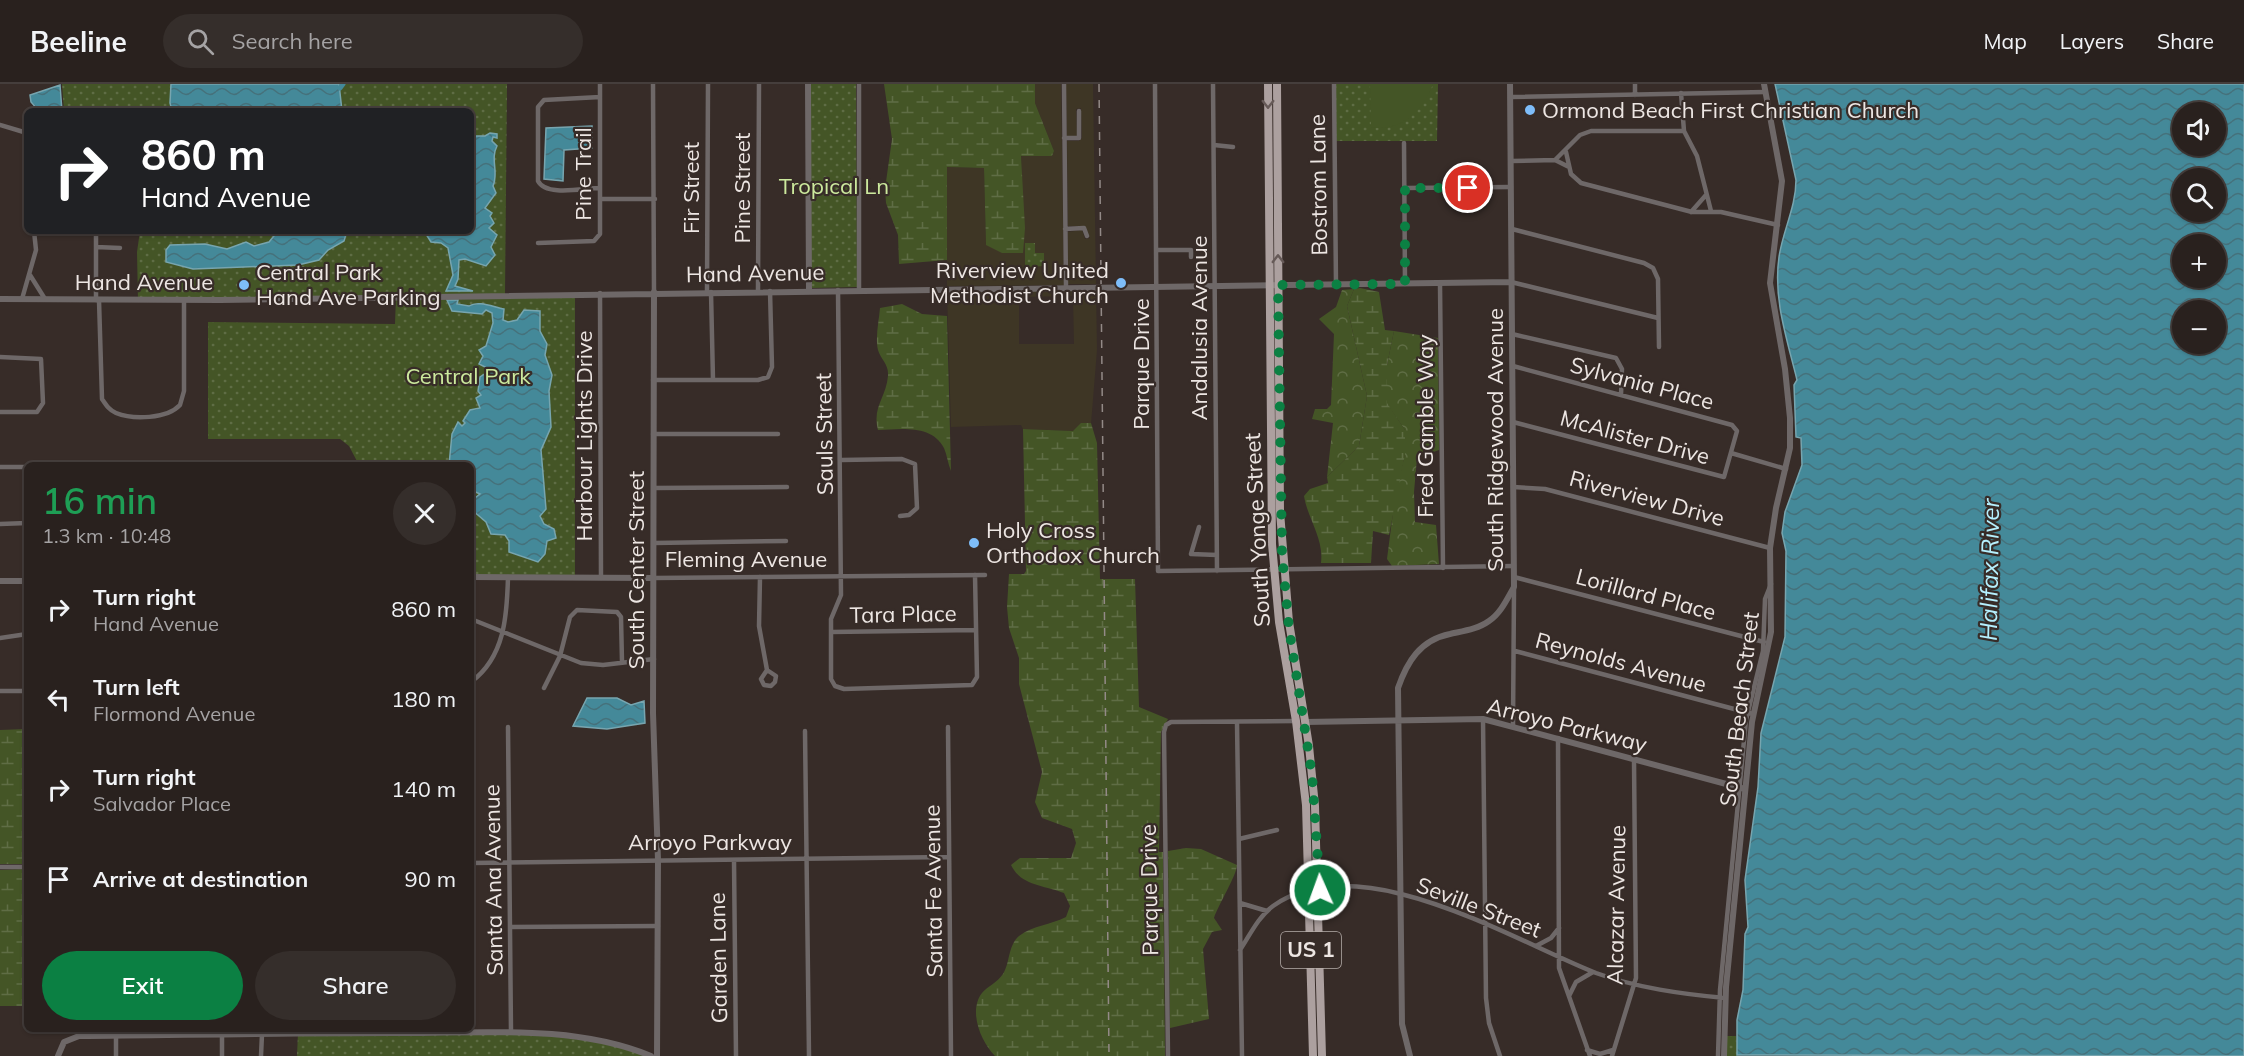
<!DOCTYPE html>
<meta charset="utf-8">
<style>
:root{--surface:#29211e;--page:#352e2b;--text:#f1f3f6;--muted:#a5a3a4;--line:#453e3c;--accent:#0b8043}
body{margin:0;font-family:Mulish,sans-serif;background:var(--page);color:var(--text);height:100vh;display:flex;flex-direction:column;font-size:22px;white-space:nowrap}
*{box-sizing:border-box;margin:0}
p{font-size:20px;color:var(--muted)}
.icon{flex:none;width:33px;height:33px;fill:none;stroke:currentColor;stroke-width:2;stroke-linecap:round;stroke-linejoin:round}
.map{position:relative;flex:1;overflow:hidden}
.sheet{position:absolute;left:24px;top:378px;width:450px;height:570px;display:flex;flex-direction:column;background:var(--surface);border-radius:9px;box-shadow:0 2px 4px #0004,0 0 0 2px var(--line)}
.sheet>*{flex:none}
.hud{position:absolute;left:24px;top:24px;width:450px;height:126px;border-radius:9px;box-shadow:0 2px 4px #0004,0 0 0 2px var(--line);background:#202124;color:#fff;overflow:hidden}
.buttons{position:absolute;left:2172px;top:18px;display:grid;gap:12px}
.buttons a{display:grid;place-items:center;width:54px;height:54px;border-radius:50%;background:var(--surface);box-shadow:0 2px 4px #0004,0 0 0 2px var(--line);font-size:30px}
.pin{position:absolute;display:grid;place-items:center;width:51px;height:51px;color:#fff;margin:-26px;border:3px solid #fff;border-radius:50%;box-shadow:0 2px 6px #0007}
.me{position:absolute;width:66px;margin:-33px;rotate:358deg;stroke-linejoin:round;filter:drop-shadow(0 0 4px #0008)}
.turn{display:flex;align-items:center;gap:21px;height:126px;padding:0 18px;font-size:27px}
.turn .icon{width:78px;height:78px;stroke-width:2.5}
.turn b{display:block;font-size:42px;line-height:51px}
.round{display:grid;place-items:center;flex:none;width:63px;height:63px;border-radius:32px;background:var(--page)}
.head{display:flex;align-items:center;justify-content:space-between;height:102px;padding:0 18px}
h1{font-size:36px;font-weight:600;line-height:45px;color:#1e9e55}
.button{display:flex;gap:12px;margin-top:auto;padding:12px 18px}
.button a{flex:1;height:69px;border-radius:36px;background:var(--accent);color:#fff;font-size:24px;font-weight:600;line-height:69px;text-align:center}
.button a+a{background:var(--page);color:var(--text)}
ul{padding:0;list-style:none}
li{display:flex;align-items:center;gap:18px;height:90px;padding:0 18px}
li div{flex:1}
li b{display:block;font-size:22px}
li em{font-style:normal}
header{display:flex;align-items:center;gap:36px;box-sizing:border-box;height:84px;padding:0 30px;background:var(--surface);border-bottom:2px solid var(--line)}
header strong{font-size:28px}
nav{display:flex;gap:33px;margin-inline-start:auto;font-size:21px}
.search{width:420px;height:54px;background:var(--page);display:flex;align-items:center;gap:15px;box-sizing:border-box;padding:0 21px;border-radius:33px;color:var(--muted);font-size:22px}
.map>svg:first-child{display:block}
</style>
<header>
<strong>Beeline</strong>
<div class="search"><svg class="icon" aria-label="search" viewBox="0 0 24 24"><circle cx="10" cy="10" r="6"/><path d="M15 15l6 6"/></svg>Search here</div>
<nav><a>Map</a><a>Layers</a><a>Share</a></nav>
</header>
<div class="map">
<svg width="2244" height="972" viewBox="0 0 2244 972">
<defs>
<pattern id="green-dots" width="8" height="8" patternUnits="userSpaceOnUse" patternTransform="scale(1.5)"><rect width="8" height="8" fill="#445526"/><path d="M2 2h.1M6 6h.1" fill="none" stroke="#5f6d45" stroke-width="1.8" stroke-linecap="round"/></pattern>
<pattern id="forest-crowns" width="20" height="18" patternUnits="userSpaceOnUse" patternTransform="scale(1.5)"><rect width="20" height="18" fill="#445526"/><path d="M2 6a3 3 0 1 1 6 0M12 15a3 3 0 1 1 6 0" fill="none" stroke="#5f6d45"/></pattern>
<pattern id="wetland-marsh" width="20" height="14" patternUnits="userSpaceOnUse" patternTransform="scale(1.5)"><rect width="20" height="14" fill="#445526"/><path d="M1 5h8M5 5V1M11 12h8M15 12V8" fill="none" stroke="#5f6d45"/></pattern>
<pattern id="water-waves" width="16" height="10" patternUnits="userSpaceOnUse" patternTransform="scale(1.5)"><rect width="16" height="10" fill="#448999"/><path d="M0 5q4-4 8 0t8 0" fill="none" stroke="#45717b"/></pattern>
</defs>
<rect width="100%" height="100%" fill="#372c28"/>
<path fill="#3e3625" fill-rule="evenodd" d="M1035 0H1061L1064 201 947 202 946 83 984 84 986 161 1022 105 1021 72H1052L1054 67 1035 19Z
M1066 0H1093L1096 200H1068V148L1082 146 1085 155 1090 154 1085 142H1068L1067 57H1079L1082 54 1081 24 1076 25 1077 52H1067Z
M1096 205 1097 266 1091 340 1073 347 1023 345 1021 341 951 343 947 207ZM1073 212 1074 260H1019V213Z"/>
<path fill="url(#green-dots)" d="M62 0H507L505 210 575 209V494L471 493V381H359L349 362 340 355H208V238L395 240 396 212 138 216 137 168 140 147H471V27H64Z
M811 0H856L857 203 811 204Z
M1335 0H1438L1437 57H1336Z
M1025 159H1035V169H1044V182L1025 183Z
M511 948 612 959 650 972H297L298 949Z
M1724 952H1736L1738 972H1724Z"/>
<path fill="url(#forest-crowns)" d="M1354 205 1347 222 1367 312 1359 362 1327 393 1333 339 1312 335 1315 325H1327L1331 321 1334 250 1319 235 1336 223 1342 206Z
M1394 247 1438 254 1439 366 1417 374 1414 408 1415 438 1436 441 1439 480 1392 482 1387 475 1395 413 1405 370V346L1387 320V281Z"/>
<path fill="url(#wetland-marsh)" d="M884 0H1035V19L1054 67 1052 72H1021L1025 144 1023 169H1002L986 161 984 84 947 83V176L899 180 898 151 886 119 885 105 892 55Z
M1360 204 1379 208 1385 246 1394 247 1387 281V319L1405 346V370L1389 451 1373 447 1371 479H1321C1324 454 1308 436 1304 412L1310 405 1328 399 1327 393 1359 362 1367 312 1347 222 1354 205Z
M902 220 922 230 947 232 951 387C948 380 947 371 944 364 932 340 900 345 878 346 872 323 886 314 888 292 889 280 881 276 878 266 875 253 879 237 880 224Z
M1081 339H1091L1097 359 1100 495H1135L1139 623 1168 635 1161 648 1159 768H1163L1165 972H995C981 958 968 927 982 909 988 902 997 899 1003 890 1010 879 1008 861 1019 852 1034 841 1050 841 1066 833L1070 822 1064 809C1045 801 1021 802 1011 781L1020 774H1071L1076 759 1072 745 1042 734 1035 718 1042 688 1019 600V574L1009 544 1007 523 1009 490H1024L1026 487 1023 345 1073 347Z
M27 645V780H0V646Z
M1186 764 1201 765 1237 781C1237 791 1218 821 1214 834L1222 846 1212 848 1203 865 1209 935 1170 944 1168 767Z
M27 785V922H0V786Z"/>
<path fill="#445526" d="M1370 0H1433C1424 25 1400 49 1371 43Z"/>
<path fill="url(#water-waves)" stroke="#77a5af" stroke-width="1.5" fill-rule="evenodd" d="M171 0H339L342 27H172L170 19Z
M1775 0H2244V972L1737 971V936L1743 906 1745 850 1748 843 1745 796 1758 703 1761 649 1785 553 1786 467 1782 449 1785 428 1802 381 1801 354 1796 353 1794 301 1797 296C1787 255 1773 215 1779 173 1783 146 1796 123 1796 96ZM2216 28V62H2182V28ZM2216 94V128H2182V94ZM2216 160V194H2182V160ZM2216 226V260H2182V226Z
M60 1 62 27H39L31 18 30 11Z
M592 42V64L564 66 563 97 544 95 546 44Z
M490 49 497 50V54L493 53 492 57 497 62C490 75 499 88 493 102L496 109 485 124 492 129 490 132 494 139 489 144 497 151 491 163 495 171 486 182 465 175 459 176 458 195 455 202 473 207H446L453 191 448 164 441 159 431 158 424 147H471V57L476 52H485Z
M278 147H347L344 157 328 166 319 176 298 181 193 185 166 178V166L170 161 205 160 227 165 246 158 254 162 269 158Z
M447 216H458L457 220 469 222C478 216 493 223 504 225L503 236 508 238 517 236 524 226 540 227V247L547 260 545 271 552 291 549 307 551 343 541 366 546 425 540 432 544 440 554 445 556 454 547 457 545 470 538 478 509 468V457L505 451 491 450 486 438 472 426V416L480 410 471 406V381H449L452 350 458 338 462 342 465 339 463 337 470 326 480 324 476 314 481 311 478 307 480 293 486 289 487 284 479 280 483 272 479 266 486 262 493 239 492 229 486 226 482 230 452 227Z
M587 614H617L631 621 644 617 645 639 607 645 573 642Z"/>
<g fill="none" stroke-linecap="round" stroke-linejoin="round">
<path stroke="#448999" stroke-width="5" d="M340 4 343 0"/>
<path stroke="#6e6868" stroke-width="4.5" d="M653 0 654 208
M859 0V206
M1064 0 1066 203
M1155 0 1158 487 1514 482
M1213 0 1217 487
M1334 0 1336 201
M1635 0V11
M1681 9 1684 47 1697 72 1711 127
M1510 13 1765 8
M0 41 27 49
M1064 54H1079V27
M1404 59 1405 200
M1214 61 1233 63
M1566 68 1571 90 1581 99 1692 128H1721L1778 141
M1555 76 1580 51 1591 47H1684
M1511 77 1555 76 1569 83
M600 104C584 104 546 113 538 97V23L544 16 600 13
M1405 104 1511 103
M600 115H655
M1691 128 1706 111
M1065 145 1084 144 1087 152
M1512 145 1644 179 1653 184 1658 195 1659 263
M538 159 594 157 600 150V0
M96 163 120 164
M1157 166H1191V173
M30 191 45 215
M1511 198 1658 234
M1440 200 1443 484
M838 206 841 511 831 535V595L835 602 844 605 972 601 977 593 975 491
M758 207 759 0
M707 208 708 0
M711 208 713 296
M600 209 601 494
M22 215 36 166 34 147
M96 216V147
M99 216 102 315C106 321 109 326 116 329 133 336 167 335 180 321L184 307V216
M1512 250 1616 274 1622 285 1621 311
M0 273 41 275 43 319 37 328H0
M653 296H758L768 293 772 283 770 207
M1513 338 1724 393 1737 347 1732 341 1513 282
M653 350H778
M1731 369 1786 385
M841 376 902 375 915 380 917 424 909 431 900 432
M289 381H328
M0 383H27
M1513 403 1545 405 1770 464
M654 404 787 403
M0 440 27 439
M1199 443 1191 470 1217 471
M654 459 786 457
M760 493 759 542 767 586 761 595 764 601 771 602 775 598 776 592 767 586
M1514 493 1764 558
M654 494 985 491
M471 535 581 579 603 581 654 575
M831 548 975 546
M0 554 27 550
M1515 567 1753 630
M471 598C505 573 507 531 508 493
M544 604 560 572 570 533 577 526 617 528 621 533 622 578
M0 607H27
M1483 635 1486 914 1489 939 1500 972
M1237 639 1242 972
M1513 641 1514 505
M508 643 511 948
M948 643 951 972
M805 647 809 972
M1558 654 1559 884 1590 972
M1239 755 1277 746
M734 776 736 972
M471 779 949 773
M0 783H27
M1240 819 1267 827
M510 843 658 842
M1536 862 1551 854 1559 844
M1240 866C1250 851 1258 833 1273 822 1360 761 1512 856 1596 889 1637 904 1682 910 1725 914
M1569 912 1576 898 1593 888
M1587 966 1600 970 1613 966
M116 972V952
M222 972V951
M261 972 262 950
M1168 972 1164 648 1166 641 1171 638 1296 637
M1612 972 1636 894 1634 676
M1718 972 1720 906 1746 636 1763 567 1765 515 1771 500"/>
<path stroke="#6e6868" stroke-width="6" d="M808 0 809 207
M654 208 653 629 658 776 657 972
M0 215 220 216 1511 198
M471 493 654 494
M0 497H27
M1305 638 1483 635 1745 705
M58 972 64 958 79 952C184 951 288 949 393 949 478 950 571 939 651 972
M1410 972 1402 940 1398 604C1407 578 1420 556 1450 550 1463 547 1478 545 1489 537 1501 529 1507 515 1514 503L1510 0
M1724 972 1726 903 1752 638 1771 548 1770 464 1776 424 1790 364V334L1785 285 1770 199 1782 97 1764 0"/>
<path stroke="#aca09f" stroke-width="8" d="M1268 0 1272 460 1279 538 1296 637 1306 721 1313 972
M1277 0 1280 428 1289 538 1309 662 1315 722 1322 972"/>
<path stroke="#938a87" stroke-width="1.5" stroke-dasharray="8 8" stroke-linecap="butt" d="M1099 0 1109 972"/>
</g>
<defs><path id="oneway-chevron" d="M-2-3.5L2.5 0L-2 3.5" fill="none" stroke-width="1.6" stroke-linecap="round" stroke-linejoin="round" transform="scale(1.5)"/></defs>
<g stroke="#665a58">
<use href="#oneway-chevron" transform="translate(1268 20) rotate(90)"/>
<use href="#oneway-chevron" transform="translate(1278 175) rotate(-90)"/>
</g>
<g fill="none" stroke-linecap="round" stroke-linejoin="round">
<path stroke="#0b8043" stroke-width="10" stroke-dasharray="0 18" d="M1320 806 1312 691 1289 544 1282 470 1278 201 1405 200V104H1468"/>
</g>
<g fill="#7ebdf9" stroke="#372c28" stroke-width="2">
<circle cx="1530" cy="26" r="6"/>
<circle cx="1121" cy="199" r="6"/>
<circle cx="244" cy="201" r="6"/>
<circle cx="974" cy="459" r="6"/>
</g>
<g text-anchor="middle" stroke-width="4.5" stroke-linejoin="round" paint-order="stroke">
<rect fill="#372c28" stroke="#b6aeab" stroke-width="1.5" x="1281" y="848" width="60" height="36" rx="4.5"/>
<g font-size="21" font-weight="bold" fill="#ede6e3">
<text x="1311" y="873">US 1</text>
</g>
<g font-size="22" fill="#ede6e3" stroke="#372c28" text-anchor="start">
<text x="1542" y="34">Ormond Beach First Christian Church</text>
<text x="1109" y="194" text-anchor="end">Riverview United<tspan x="1109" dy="25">Methodist Church</tspan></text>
<text x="256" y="196">Central Park<tspan x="256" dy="25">Hand Ave Parking</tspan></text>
<text x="986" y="454">Holy Cross<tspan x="986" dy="25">Orthodox Church</tspan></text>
</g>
<g font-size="22" fill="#ede6e3" stroke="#372c28">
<text transform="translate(583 90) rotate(-90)" y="8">Pine Trail</text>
<text transform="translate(1318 101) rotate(-91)" y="8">Bostrom Lane</text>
<text transform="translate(691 104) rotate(-90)" y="8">Fir Street</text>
<text transform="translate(742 104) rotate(-90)" y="8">Pine Street</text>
<text transform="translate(755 189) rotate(-1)" y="8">Hand Avenue</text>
<text x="144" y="206">Hand Avenue</text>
<text transform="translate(1199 244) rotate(-90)" y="8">Andalusia Avenue</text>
<text transform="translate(1141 280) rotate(-90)" y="8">Parque Drive</text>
<text transform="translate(1642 299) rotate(15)" y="8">Sylvania Place</text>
<text transform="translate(1425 342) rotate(-90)" y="8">Fred Gamble Way</text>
<text transform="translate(824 350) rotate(-91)" y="8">Sauls Street</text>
<text transform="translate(584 352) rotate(-90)" y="8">Harbour Lights Drive</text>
<text transform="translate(1635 353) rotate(15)" y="8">McAlister Drive</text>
<text transform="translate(1495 356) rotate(-90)" y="8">South Ridgewood Avenue</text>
<text transform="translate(1647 414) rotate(15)" y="8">Riverview Drive</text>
<text transform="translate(1257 446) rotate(-93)" y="8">South Yonge Street</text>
<text x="746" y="483">Fleming Avenue</text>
<text transform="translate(636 486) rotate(-90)" y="8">South Center Street</text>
<text transform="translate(1646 510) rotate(15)" y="8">Lorillard Place</text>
<text transform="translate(903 530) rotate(-1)" y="8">Tara Place</text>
<text transform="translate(1621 578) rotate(15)" y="8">Reynolds Avenue</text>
<text transform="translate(1739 625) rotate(-83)" y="8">South Beach Street</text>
<text transform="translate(1567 641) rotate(14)" y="8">Arroyo Parkway</text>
<text x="710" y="766">Arroyo Parkway</text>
<text transform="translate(493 796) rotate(-91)" y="8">Santa Ana Avenue</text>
<text transform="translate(1149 806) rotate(-91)" y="8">Parque Drive</text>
<text transform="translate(933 807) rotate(-91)" y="8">Santa Fe Avenue</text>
<text transform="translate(1616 821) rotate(-89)" y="8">Alcazar Avenue</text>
<text transform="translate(1479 823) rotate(21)" y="8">Seville Street</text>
<text transform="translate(718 874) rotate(-91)" y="8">Garden Lane</text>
</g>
<g font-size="22" fill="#cce99d" stroke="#372c28">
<text x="834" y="110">Tropical Ln</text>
<text x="468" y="300">Central Park</text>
</g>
<g font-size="24" font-style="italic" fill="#b5f0fe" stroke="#372c28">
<text transform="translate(1990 486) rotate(-89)" y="8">Halifax River</text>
</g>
</g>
</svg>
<div class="buttons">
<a><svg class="icon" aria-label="sound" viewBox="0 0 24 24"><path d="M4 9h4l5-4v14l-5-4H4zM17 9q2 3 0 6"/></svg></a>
<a><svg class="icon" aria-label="search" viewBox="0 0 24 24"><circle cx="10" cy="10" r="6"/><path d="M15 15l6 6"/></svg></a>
<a>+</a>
<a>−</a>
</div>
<div class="pin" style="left:1468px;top:104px;background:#d93025"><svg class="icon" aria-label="arrive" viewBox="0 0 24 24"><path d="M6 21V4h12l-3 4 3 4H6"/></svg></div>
<svg class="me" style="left:1320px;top:806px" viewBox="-20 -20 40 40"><circle r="17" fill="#0b8043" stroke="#fff" stroke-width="3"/><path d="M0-11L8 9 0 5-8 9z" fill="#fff"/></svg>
<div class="hud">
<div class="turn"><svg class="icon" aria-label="right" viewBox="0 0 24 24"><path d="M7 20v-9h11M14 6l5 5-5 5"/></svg><div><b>860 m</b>Hand Avenue</div></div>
</div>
<section class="sheet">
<div class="head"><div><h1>16 min</h1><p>1.3 km · 10:48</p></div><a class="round"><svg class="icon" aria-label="close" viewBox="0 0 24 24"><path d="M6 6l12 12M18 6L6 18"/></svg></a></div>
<ul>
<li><svg class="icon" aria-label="right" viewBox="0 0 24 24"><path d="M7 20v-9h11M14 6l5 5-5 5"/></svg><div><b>Turn right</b><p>Hand Avenue</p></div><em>860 m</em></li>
<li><svg class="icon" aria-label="left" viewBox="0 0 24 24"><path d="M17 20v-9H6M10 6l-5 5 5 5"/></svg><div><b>Turn left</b><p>Flormond Avenue</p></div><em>180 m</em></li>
<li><svg class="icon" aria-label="right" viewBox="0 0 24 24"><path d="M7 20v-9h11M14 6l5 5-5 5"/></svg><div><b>Turn right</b><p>Salvador Place</p></div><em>140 m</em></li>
<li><svg class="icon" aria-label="arrive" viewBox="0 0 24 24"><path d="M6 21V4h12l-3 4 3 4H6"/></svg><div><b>Arrive at destination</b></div><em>90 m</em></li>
</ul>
<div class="button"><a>Exit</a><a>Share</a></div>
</section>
</div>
